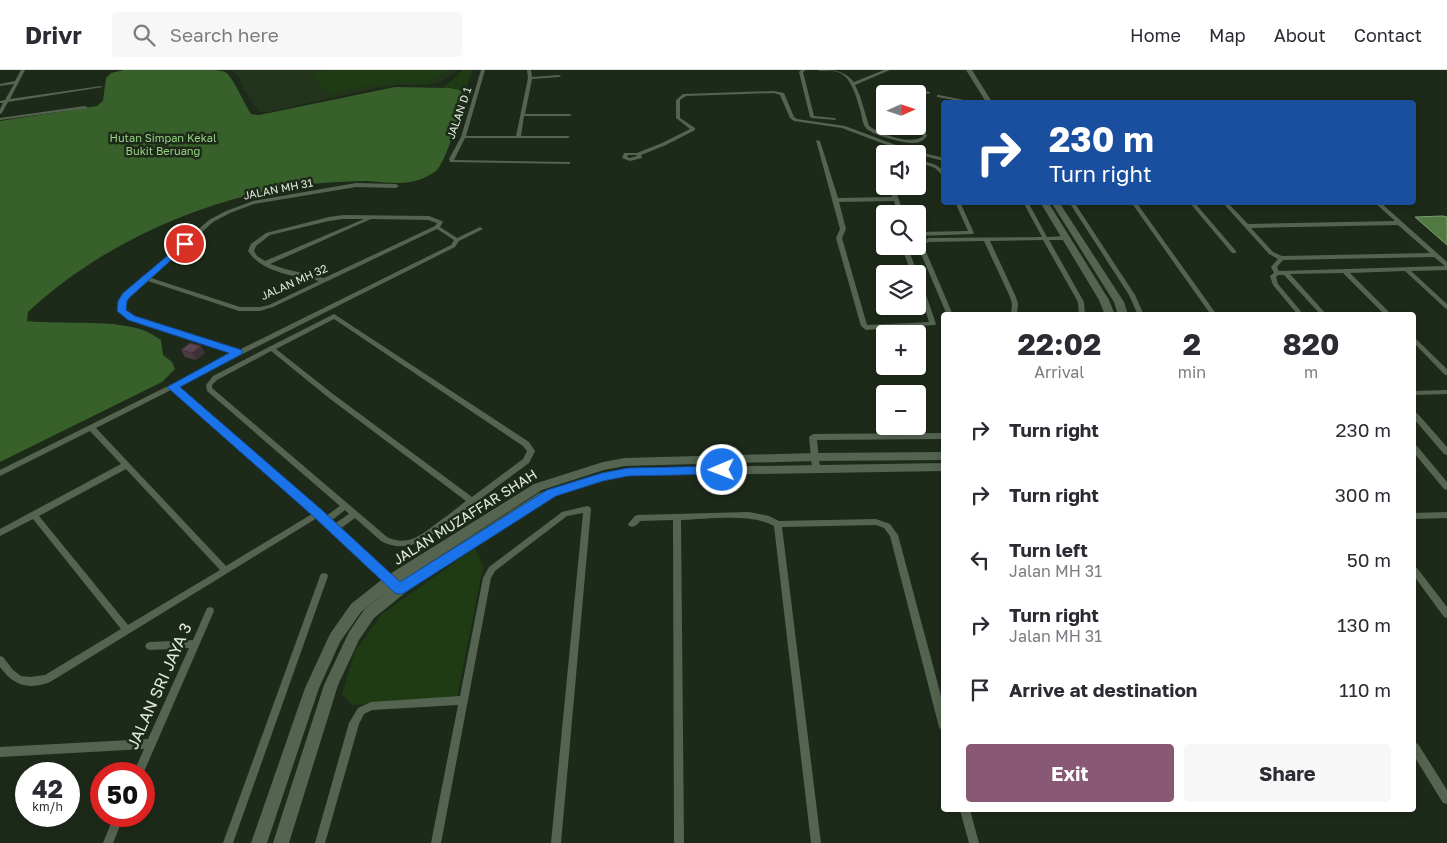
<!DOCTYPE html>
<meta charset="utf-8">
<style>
:root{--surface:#fff;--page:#f7f7f7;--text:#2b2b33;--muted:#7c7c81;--line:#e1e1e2;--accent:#885875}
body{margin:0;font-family:"Golos Text",sans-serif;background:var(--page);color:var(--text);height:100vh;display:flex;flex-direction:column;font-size:19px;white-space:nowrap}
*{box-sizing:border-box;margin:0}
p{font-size:16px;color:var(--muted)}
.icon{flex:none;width:28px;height:28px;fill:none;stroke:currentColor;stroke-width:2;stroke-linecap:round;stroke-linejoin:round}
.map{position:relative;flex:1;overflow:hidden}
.sheet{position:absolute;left:941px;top:242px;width:475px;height:500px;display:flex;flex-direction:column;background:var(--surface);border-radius:5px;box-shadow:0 2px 8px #0003}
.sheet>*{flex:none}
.banner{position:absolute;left:941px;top:30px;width:475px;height:105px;border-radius:5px;box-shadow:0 2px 8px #0003;background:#1a4fa0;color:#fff;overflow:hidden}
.needle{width:32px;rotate:87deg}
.buttons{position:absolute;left:876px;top:15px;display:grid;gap:10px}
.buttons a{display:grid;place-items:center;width:50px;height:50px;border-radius:5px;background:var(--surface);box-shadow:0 2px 8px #0003;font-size:25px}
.speed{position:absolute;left:15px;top:692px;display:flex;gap:10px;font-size:25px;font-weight:700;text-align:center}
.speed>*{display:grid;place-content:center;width:65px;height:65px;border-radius:50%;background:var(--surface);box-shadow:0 2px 8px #0003;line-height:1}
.speed small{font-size:12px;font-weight:400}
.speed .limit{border:8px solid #d22;background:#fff;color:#111}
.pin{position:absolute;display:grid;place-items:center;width:42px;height:42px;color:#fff;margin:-21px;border:2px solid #fff;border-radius:50%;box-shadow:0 1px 5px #0007}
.me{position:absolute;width:55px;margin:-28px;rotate:269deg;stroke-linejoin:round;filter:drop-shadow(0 0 4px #0008)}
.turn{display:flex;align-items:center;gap:18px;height:105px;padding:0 25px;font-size:22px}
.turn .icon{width:65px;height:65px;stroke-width:2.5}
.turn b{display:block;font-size:35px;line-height:42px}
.eta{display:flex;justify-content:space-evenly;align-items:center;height:85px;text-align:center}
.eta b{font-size:30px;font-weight:700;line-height:35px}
.primary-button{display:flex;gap:10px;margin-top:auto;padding:10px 25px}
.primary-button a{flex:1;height:58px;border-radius:5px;background:var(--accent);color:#fff;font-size:20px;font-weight:700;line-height:58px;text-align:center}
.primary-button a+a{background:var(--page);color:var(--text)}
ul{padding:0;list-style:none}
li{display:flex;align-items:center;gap:15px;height:65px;padding:0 25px}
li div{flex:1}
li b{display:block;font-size:19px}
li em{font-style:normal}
header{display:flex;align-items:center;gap:30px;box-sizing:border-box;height:70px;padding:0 25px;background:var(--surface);border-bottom:1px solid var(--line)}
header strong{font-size:24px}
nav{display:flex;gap:28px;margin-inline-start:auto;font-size:18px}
.search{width:350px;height:45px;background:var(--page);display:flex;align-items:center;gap:12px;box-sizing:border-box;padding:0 18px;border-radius:5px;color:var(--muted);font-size:19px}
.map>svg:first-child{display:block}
</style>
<header>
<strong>Drivr</strong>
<div class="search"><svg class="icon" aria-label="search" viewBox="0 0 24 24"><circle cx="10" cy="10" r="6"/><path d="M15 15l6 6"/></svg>Search here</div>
<nav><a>Home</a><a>Map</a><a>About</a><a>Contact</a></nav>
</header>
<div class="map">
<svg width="1447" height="773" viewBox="0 0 1447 773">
<rect width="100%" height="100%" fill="#1d2a19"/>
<path fill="#23341d" d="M228 0H458L440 12 426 15H397L376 18 268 42H259L243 19 239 7 232 1Z"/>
<path fill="#1f3b14" d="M332 0H448L426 14 397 13 369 15 329 25 312 5Z
M463 0H473L459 37 440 19C449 14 455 7 463 0Z
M475 478 483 497 457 628 352 635 342 624 355 581 382 544Z"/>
<path fill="#38602a" d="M124 0H213C217 0 222 1 225 2 232 5 245 35 251 44L259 45 395 17 449 18 459 20 464 25C461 41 447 89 437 100 434 103 427 106 424 108 406 116 386 112 367 111 352 111 337 112 322 113 216 122 105 170 28 242L27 251C65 255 104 249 140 259 147 261 155 266 161 270L163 285 172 292 175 299 162 312 0 392V51L97 36 103 31 106 8 111 3Z"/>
<path fill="#517a43" stroke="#7c9c72" d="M1443 146 1447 147V175L1415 147Z"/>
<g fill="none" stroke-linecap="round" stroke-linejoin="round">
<path fill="#556451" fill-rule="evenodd" d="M21 0H25L10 29 101 16 103 17 8 32 2 43 0 44V39L3 33H0V31L5 30 14 14 0 16V14L15 11Z
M481 0H485L466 66H516L528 8 527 0H531L532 7 559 5 561 6 559 7 532 9 525 44H570L572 45 570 46H524L521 66H568L570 67 568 68H465L454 90 568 92H570V94L450 92 449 89 461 67Z
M801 0H806L803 2 814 46 834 48 836 49V50L812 48 810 47 799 2Z
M818 0C835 0 843 0 854 12L884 0H890L855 15 860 26 869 56C880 64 912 76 923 66L918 53V47L920 48 927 66C924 70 920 73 914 73 906 74 871 65 866 58 863 55 862 48 861 43 858 32 852 8 840 3 834 0 826 1 820 1Z
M910 18 930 22V23L928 24 910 20 908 24H904L905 19Z
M774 21 784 23 794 47 797 49 845 56 904 78 944 88V91L900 80 842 58 794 51 790 48 780 25 774 23 686 26 680 30V48L695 58V60L666 75 641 85 642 87V88L630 91 622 88 624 83H637L662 73 690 59 676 48V30L683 24ZM628 85H637V86L630 88 627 87Z
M939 25 969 31 971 32H965L937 27V25Z
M85 36 87 37V38L0 50V48Z
M816 70 820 71 838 128 892 127 889 116H894L904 144H898L894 131 839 132 846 159 842 168 867 255 929 252 918 217V208L921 210 936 254 935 255 866 260 861 256 836 168 840 159Z
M883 84H886L885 87 882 88 885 96V104L882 102 877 87Z
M918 90C929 93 944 94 944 107L935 98 918 92Z
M356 113 396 114 399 116 396 118 356 117 254 134 230 143 213 152 151 208 240 237H260L269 235 319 211C295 206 262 203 248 181L251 174 266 163 329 147 343 145 429 146 442 151 443 152 440 157 457 168 478 158 480 157 483 159 459 171 455 177 177 317 326 446 340 436 207 321 206 315 213 306 269 277 334 244 529 372 535 381 529 393 424 471C408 477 396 479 381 471L355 448 340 459 395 511 396 513 395 515 392 516 389 515 317 448 50 612C28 620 14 616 0 597V586L3 587 13 600 21 606 30 607 45 605 121 559 33 449 0 466V459L121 394 90 361 0 406V400L234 283 130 249 118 241 120 230 143 209 144 207 146 206 209 150 226 141 253 131ZM343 149H364L265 191 257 186 254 181 256 176 270 165 329 151ZM371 149 428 150 437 153 435 156 324 208 285 199 270 194ZM437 159 454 170 451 175 239 280 134 247 124 240 125 232 148 211 239 241H260L273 237ZM334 249 523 376 527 381 523 389 472 427 333 324 276 279ZM271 281 329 328 466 431C456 439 447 446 437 453 421 465 408 477 387 467L212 318V315L217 310ZM171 320 312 444 226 496 96 358ZM126 399 220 500 128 555 39 446ZM345 440 349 444 334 454 331 451Z
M955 132H960L974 163 973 164 918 166V162L968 161Z
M1023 132H1028L1047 167 1065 166 1068 168 1065 170H1049L1084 232 1085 245H1079L1078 232 1043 170 990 171 1016 227 1018 234 1017 245H1011L1012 234 1010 227 984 171 930 172 925 173 924 177 953 245H947L918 177 920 172 929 168 1042 167Z
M1069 132H1074L1135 225 1144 245H1138L1129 225Z
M1131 132H1136L1217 245H1211Z
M1189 132H1194L1236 181V183H1232Z
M1222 132H1227L1248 154 1395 151 1374 132H1380L1447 192V200L1411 201 1447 234V239L1445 238 1405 201 1350 203 1392 245H1385L1343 203 1290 204 1327 245H1321L1284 205H1278L1276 207 1278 214 1304 245H1298L1273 215 1270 206 1274 203 1271 197 1278 189 1269 184ZM1398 155 1430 183 1282 186 1273 182 1251 158ZM1434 187 1445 196 1279 201 1277 197 1283 190Z
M901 176H907L918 204V205L912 204Z
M1414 268 1416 269 1447 299V305H1445L1414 273Z
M1447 320V324L1414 325V321Z
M1414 343H1417L1447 377V385L1444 384 1414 349Z
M944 363V369L817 370 820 398 816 401 812 398 809 367 813 364Z
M1414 375 1417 376 1447 412V420L1444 419 1414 383Z
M587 436 590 437 591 439 561 773H551L583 443 567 446 495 501 491 508 441 773H431L458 635 372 640 364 644 359 654 325 773H315L349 653 358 638 371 632 460 626 483 508 489 497 562 442Z
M749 442 769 446 779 451 876 449 890 454 898 465 944 637V661L941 660 939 657 890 466 884 458 876 455 782 457 821 773H811L774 456C752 443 707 449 681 450L684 773H674L673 450 640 451C637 455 634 458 629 456L628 454 635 446 638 445Z
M1447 442V448L1414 449V443Z
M1414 497 1417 498 1447 537V548L1444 547 1414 506Z
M324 503 327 504 328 506 233 773H223L320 506 321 504Z
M210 537 213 538 214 541 143 704H133L144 679 0 687V677L148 669 189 578 150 580 147 579 145 576 147 573 150 572 193 570 207 538Z
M1414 672 1418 674 1447 720V734L1443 733 1414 686Z
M960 740H970L979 773H969Z
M114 746H124L113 773H103Z"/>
<path fill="#556451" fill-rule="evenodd" d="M966 0H972L992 32H986Z
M1040 132H1048L1109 230 1115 245H1105L1099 230Z
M1051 132H1059L1124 232 1128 245H1118L1114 232Z
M944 382V390L815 391 625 396 604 400 542 420 395 515 361 542 340 572 319 618 267 773H251L305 618 330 564 351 534 385 507 534 414 603 392 625 388 815 383Z
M944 393V401L629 406 603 411 547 429 405 523 374 548 359 570 338 615 289 773H273L324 615 349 562 364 540 395 515 539 423 602 403 629 398Z"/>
</g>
<path fill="#4e3a43" d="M181 280 205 283 196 290 185 287Z"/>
<path fill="#403037" d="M201 276 205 283 196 290 192 283Z"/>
<path fill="#5b444e" stroke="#403037" d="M190 273 201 276 192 283 181 280Z"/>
<path fill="#1a73e8" stroke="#114b97" d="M185 171 189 174 188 175 130 227 127 231 126 240 135 246 242 280V284L180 317 323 441 400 512 547 420 602 403 628 398 722 396 727 400 722 404 628 406 603 411 556 426 404 523 400 524 395 523 314 447 167 317 229 283 128 250 117 241 118 231 123 223Z"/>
<g text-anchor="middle" stroke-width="5" stroke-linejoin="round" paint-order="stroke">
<g font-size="11" fill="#e2ebdf" stroke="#1d2a19">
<text transform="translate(459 43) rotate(-71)" y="4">JALAN D 1</text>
<text transform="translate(278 119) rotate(-11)" y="4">JALAN MH 31</text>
<text transform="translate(294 212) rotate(-24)" y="4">JALAN MH 32</text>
</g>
<g font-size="11" fill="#96d282" stroke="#1d2a19">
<text x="163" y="72">Hutan Simpan Kekal<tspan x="163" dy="13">Bukit Beruang</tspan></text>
</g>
<g font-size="14" fill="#e2ebdf" stroke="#1d2a19">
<text transform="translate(465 447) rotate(-32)" y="5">JALAN MUZAFFAR SHAH</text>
</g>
<g font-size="16" fill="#e2ebdf" stroke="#1d2a19">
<text transform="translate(159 616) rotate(-66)" y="6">JALAN SRI JAYA 3</text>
</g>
</g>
</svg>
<div class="buttons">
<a><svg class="needle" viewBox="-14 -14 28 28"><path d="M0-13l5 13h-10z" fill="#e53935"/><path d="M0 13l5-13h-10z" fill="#7c7c81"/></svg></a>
<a><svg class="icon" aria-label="sound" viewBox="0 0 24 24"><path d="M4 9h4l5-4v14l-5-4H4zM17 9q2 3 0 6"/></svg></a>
<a><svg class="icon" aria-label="search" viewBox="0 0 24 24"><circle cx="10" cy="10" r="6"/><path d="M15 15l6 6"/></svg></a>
<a><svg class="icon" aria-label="layers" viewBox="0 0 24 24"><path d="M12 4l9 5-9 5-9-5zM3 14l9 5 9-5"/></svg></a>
<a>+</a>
<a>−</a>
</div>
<div class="speed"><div>42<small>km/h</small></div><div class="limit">50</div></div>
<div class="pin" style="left:185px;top:174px;background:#d93025"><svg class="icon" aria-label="arrive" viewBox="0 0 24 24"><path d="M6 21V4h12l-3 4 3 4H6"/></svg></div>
<svg class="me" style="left:722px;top:400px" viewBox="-20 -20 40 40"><circle r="17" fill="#1a73e8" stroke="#fff" stroke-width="3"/><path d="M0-11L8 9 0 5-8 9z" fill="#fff"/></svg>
<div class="banner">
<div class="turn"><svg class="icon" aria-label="right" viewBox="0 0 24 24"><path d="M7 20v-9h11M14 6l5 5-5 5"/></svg><div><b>230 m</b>Turn right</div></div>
</div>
<section class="sheet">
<div class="eta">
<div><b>22:02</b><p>Arrival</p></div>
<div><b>2</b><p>min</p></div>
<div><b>820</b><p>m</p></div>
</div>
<ul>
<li><svg class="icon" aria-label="right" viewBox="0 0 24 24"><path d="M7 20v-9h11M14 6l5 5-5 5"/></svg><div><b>Turn right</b></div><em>230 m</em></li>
<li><svg class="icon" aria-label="right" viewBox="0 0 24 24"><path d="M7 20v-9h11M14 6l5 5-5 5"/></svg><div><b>Turn right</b></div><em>300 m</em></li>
<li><svg class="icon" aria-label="left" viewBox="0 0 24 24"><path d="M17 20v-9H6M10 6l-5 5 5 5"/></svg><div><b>Turn left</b><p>Jalan MH 31</p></div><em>50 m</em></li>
<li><svg class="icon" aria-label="right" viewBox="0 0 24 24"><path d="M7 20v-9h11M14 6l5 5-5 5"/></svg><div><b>Turn right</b><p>Jalan MH 31</p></div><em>130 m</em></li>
<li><svg class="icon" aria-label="arrive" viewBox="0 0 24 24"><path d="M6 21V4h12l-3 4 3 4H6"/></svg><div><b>Arrive at destination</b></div><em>110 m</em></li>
</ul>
<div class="primary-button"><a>Exit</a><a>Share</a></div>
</section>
</div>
